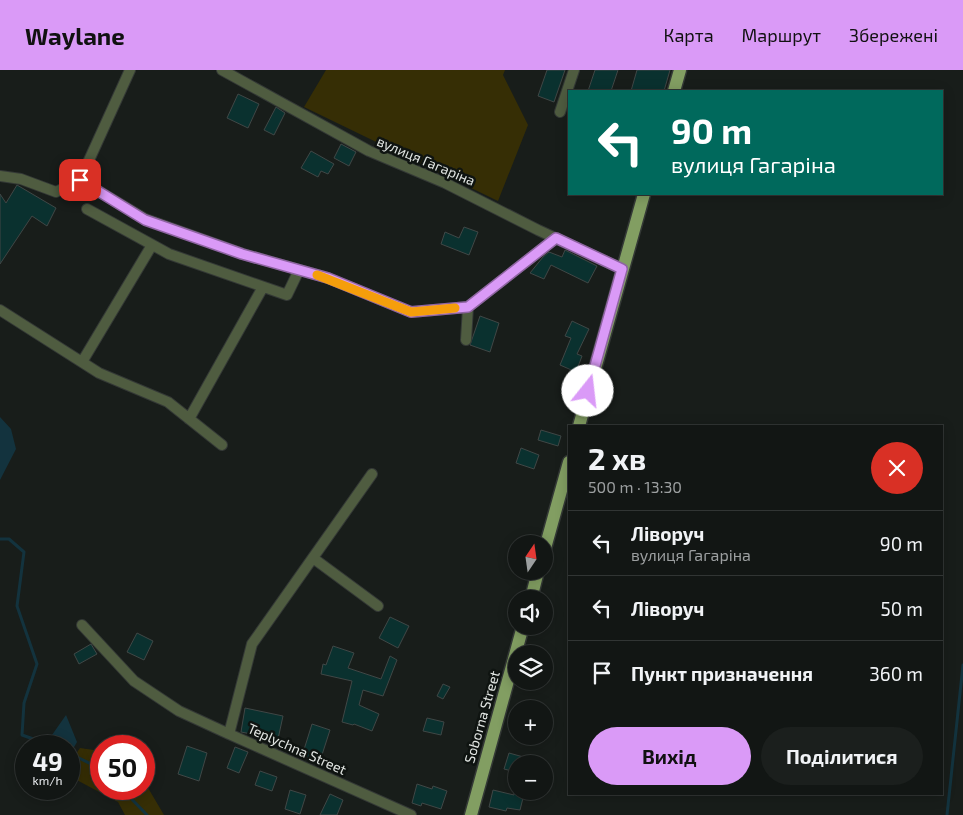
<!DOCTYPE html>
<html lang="uk">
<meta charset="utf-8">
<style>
:root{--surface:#121614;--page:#1b1f1d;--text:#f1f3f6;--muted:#9c9fa0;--line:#313534;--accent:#da9af7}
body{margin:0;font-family:"Exo 2",sans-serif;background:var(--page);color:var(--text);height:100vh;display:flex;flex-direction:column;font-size:19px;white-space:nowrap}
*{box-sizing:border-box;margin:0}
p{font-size:16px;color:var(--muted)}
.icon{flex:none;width:28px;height:28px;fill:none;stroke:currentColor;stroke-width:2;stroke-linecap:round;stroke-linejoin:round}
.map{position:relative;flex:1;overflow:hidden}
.panel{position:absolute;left:568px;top:355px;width:375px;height:370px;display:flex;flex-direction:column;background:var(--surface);border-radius:0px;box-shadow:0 2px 12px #0003,0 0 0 1px var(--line)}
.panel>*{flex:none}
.banner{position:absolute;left:568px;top:20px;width:375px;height:105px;border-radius:0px;box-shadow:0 2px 12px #0003,0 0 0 1px var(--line);background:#00695c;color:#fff;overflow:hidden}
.needle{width:32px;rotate:13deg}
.controls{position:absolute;left:508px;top:465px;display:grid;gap:10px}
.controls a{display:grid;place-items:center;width:45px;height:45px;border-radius:50%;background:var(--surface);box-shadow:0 2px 12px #0003,0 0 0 1px var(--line);font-size:25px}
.speed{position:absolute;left:15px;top:665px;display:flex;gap:10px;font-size:25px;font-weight:700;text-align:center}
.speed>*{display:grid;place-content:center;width:65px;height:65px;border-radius:50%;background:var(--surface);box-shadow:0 2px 12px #0003,0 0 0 1px var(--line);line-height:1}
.speed small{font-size:12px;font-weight:400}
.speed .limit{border:8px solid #d22;background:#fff;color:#111}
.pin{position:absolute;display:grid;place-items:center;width:42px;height:42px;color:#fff;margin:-21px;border-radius:10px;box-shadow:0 2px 8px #0006}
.me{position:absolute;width:55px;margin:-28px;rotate:16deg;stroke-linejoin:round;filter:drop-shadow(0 0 4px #0008)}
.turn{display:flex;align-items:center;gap:18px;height:105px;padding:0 20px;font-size:22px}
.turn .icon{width:65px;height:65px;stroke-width:2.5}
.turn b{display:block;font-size:35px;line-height:42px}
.round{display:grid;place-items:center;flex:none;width:52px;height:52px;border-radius:26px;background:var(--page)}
.overview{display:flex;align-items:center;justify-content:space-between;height:85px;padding:0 20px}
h1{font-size:30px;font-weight:700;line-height:38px}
.primary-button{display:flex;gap:10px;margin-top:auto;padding:10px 20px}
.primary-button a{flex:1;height:58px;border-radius:30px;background:var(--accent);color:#111;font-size:20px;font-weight:700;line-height:58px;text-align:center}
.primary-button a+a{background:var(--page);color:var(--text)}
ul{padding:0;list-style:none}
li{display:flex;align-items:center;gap:15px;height:65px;padding:0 20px;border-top:1px solid var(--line)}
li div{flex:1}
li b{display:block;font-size:19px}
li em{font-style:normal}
header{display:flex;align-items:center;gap:30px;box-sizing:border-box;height:70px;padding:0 25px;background:var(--accent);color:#111}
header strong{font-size:24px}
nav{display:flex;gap:28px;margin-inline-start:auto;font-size:18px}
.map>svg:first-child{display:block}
</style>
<header>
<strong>Waylane</strong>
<nav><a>Карта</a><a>Маршрут</a><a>Збережені</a></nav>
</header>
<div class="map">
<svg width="963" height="745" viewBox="0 0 963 745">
<rect width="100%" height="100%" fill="#181d1a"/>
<path fill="#362e05" d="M326 0H505L503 5 528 55 498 131 304 37Z
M80 678 101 681V719H144V711L164 745H125L118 732 73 708 69 698V694Z"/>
<path fill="#13333e" d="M0 347 11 359 16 379 0 410Z
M66 645 77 672 69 686V676L45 675Z"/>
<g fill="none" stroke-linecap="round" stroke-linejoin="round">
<path stroke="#13333e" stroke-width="3" d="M0 469H9L24 482 17 536 37 594 24 633 22 665 53 676
M69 683 101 699
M122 719 147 745
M947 745 963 595"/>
</g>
<path fill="#0a312f" stroke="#404746" d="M547 0H565L554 32 538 26Z
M595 0H618L611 21H588Z
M637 0H670L664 21H631Z
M238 24 259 34 248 58 227 48Z
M276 37 285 43 274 65 264 60Z
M341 74 356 82 349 96 334 88Z
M311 81 334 94 328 104 321 101 318 107 301 98Z
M17 115 56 138 47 156 32 146 0 194V124L6 133Z
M464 157 478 162 469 185 441 174 445 162 459 168Z
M565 180 597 196 588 213 551 195 544 209 530 203 543 187 549 182 562 187Z
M480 246 499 253 490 282 470 275Z
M572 251 589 259 577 284 582 286 576 302 560 295 571 268 565 266Z
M541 360 561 366 558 376 538 370Z
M521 378 539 385 534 399 516 393Z
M390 547 409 556 398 578 379 568Z
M137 563 153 571 144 590 127 582Z
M91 574 97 584 79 594 74 584Z
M333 576 354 583 348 598 381 609 390 586 397 590 383 626 363 620 359 635 379 644 372 661 354 654 353 655 342 652 352 611 321 604 323 594 326 595Z
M443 614 450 617 443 629 437 626Z
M245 638 283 646 278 669 241 662Z
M427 648 444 652 441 665 423 661Z
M312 654 330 660 320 691 302 686Z
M187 676 207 683 199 711 178 704Z
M235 677 248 682 239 703 227 698Z
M509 683 538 691 537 694H516V702L504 699Z
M260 701 277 707 272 721 255 715Z
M417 714 432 719 433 716 447 721 441 739 422 733 421 736 412 733Z
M290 720 306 725 300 744 285 739Z
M493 720 514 725V722L524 724 520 740 507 738 506 741 489 737Z
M330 724 343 730 337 745H320Z"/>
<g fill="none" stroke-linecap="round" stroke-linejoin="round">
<g stroke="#343936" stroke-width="12">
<path id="minor" d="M130 0 80 110 145 149 243 184 328 208 411 242 468 237
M222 0 369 81 445 113 538 160 622 199
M560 42 574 0
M0 106 21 109 56 122 80 110
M87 139 169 184 287 225 299 200
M0 240 99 303 168 332 222 375
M466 270 468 237 556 168
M82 292 152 175
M189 349 263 217
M372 404 252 574 229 664 411 745
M313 488 378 536
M82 555 134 611 179 641 229 664"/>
</g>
<g stroke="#343936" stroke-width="15">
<path id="major" d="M674 21 680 0
M579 356 644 124
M544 482 569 392
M531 529 538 501
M471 745 523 556"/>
</g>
<use href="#minor" stroke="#4f5c40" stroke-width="10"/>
<use href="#major" stroke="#829e62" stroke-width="12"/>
</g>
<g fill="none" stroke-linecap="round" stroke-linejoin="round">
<g stroke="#8e64a1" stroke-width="12">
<path id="route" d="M80 110 145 150 242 184 328 208 411 242 468 237 556 168 622 199 588 321"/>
</g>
<use href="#route" stroke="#da9af7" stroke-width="9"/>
<path stroke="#f59e0b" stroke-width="9" d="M317 205 411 242 455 238"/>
</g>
<g text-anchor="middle" stroke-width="5" stroke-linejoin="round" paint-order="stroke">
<g font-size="14" fill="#e2e6e3" stroke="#0f1411">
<text transform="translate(426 91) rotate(23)" y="5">вулиця Гагаріна</text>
<text transform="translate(482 647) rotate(-74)" y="5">Soborna Street</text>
<text transform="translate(297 679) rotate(24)" y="5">Teplychna Street</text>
</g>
</g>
</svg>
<div class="controls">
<a><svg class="needle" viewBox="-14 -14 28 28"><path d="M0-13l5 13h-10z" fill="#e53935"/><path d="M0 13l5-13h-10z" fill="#9c9fa0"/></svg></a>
<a><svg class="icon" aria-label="sound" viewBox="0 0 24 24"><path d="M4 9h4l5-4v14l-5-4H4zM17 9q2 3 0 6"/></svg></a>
<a><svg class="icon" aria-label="layers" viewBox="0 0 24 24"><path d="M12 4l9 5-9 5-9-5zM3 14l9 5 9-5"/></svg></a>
<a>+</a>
<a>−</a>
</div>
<div class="speed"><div>49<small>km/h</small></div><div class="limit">50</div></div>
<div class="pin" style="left:80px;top:110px;background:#d93025"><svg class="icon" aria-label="arrive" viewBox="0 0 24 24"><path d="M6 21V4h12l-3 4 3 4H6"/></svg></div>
<svg class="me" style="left:588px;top:321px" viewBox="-20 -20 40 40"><circle r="19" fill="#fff"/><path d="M0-13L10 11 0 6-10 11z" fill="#da9af7"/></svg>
<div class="banner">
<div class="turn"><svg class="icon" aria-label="left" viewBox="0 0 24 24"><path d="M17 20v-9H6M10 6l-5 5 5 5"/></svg><div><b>90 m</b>вулиця Гагаріна</div></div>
</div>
<section class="panel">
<div class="overview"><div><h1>2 хв</h1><p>500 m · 13:30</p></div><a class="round" style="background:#d93025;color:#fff"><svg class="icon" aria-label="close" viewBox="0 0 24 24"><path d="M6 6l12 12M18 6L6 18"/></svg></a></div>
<ul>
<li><svg class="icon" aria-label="left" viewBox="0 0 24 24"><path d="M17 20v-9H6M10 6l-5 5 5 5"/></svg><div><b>Ліворуч</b><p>вулиця Гагаріна</p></div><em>90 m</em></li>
<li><svg class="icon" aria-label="left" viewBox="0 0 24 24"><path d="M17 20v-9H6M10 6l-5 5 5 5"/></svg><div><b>Ліворуч</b></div><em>50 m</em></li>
<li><svg class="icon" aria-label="arrive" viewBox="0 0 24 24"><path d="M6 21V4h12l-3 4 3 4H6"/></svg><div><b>Пункт призначення</b></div><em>360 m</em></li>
</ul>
<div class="primary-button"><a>Вихід</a><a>Поділитися</a></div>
</section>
</div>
